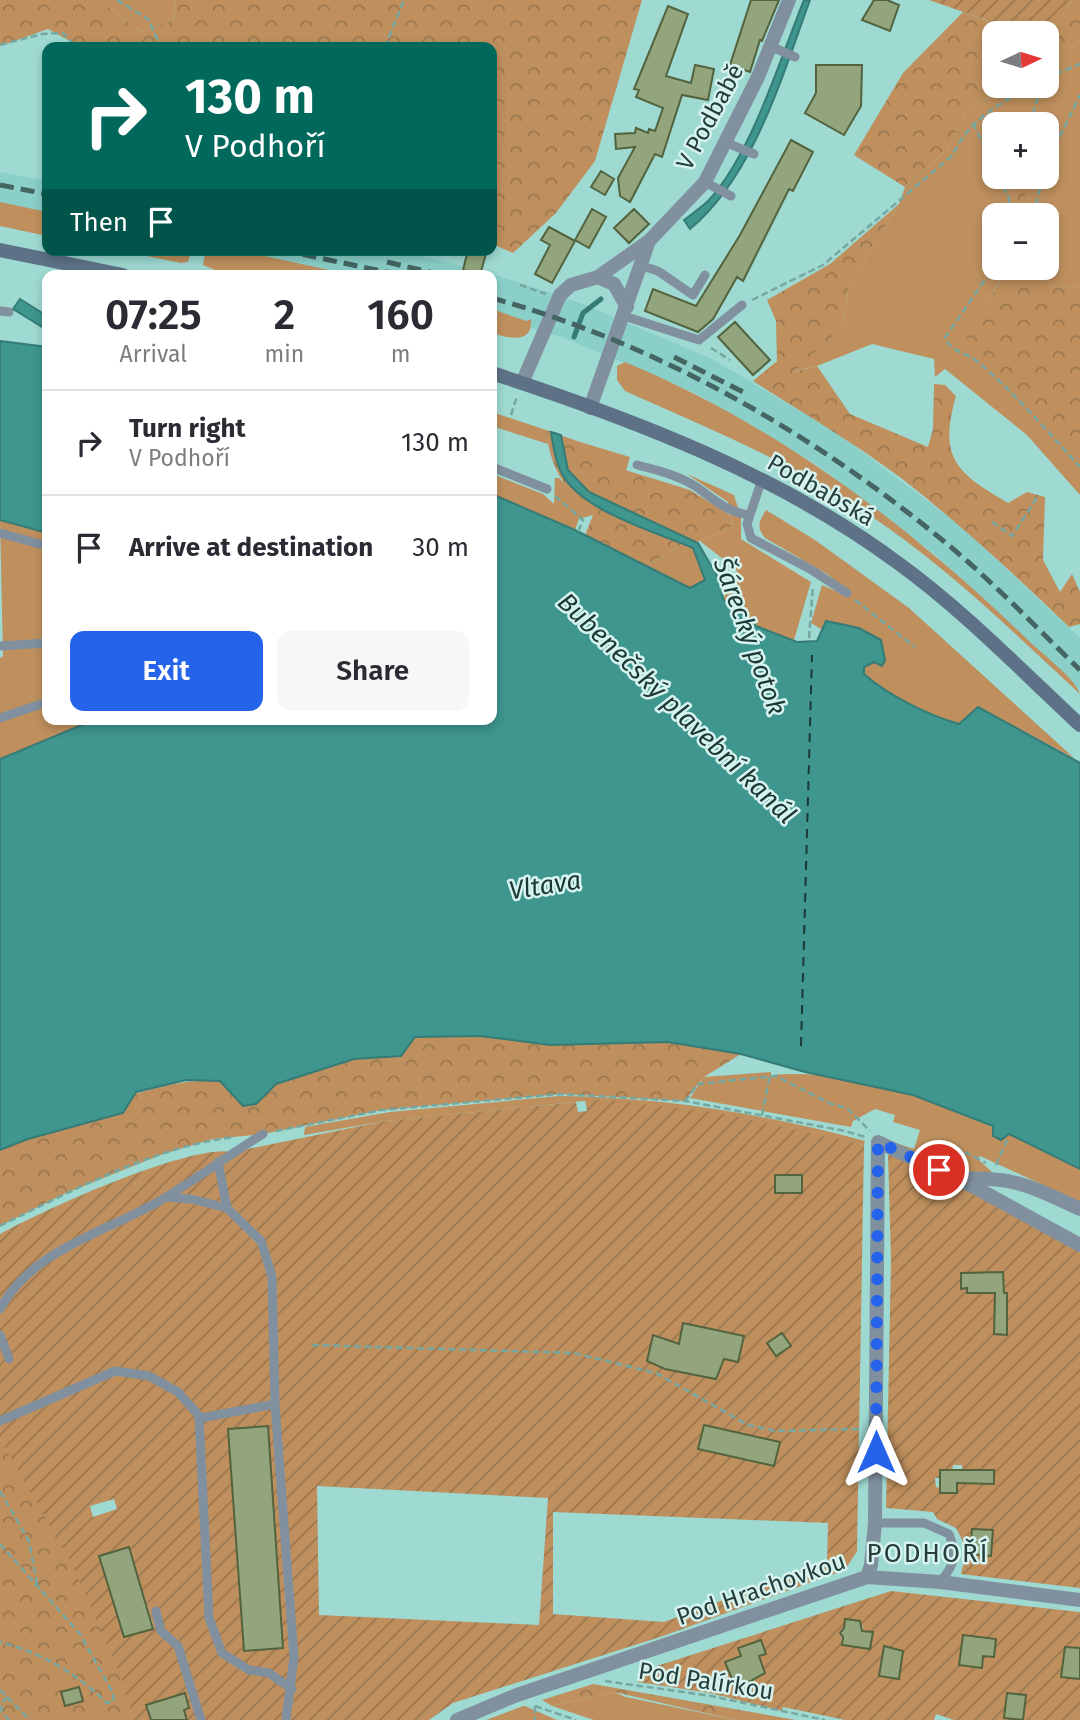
<!DOCTYPE html>
<meta charset="utf-8">
<style>
:root{--surface:#fff;--page:#f7f7f7;--text:#2b2b33;--muted:#7c7c81;--line:#e1e1e2;--accent:#2563eb}
body{margin:0;font-family:"Fira Sans",sans-serif;background:var(--page);color:var(--text);height:100vh;display:flex;flex-direction:column;font-size:26px;white-space:nowrap}
*{box-sizing:border-box;margin:0}
p{font-size:23px;color:var(--muted)}
.icon{flex:none;width:38px;height:38px;fill:none;stroke:currentColor;stroke-width:2;stroke-linecap:round;stroke-linejoin:round}
.map{position:relative;flex:1;overflow:hidden}
.drawer{position:absolute;left:42px;top:270px;width:455px;height:455px;display:flex;flex-direction:column;background:var(--surface);border-radius:14px;box-shadow:0 4px 10px #0003}
.drawer>*{flex:none}
.banner{position:absolute;left:42px;top:42px;width:455px;height:214px;border-radius:14px;box-shadow:0 4px 10px #0003;background:#00695c;color:#fff;overflow:hidden}
.needle{width:46px;rotate:86deg}
.buttons{position:absolute;left:982px;top:21px;display:grid;gap:14px}
.buttons a{display:grid;place-items:center;width:77px;height:77px;border-radius:14px;background:var(--surface);box-shadow:0 4px 10px #0003;font-size:35px}
.pin{position:absolute;display:grid;place-items:center;width:60px;height:60px;color:#fff;margin:-30px;border:4px solid #fff;border-radius:50%;box-shadow:0 2px 7px #0007}
.me{position:absolute;width:77px;margin:-38px;rotate:0deg;stroke-linejoin:round;filter:drop-shadow(0 0 5px #0008)}
.turn{display:flex;align-items:center;gap:24px;height:147px;padding:0 28px;font-size:32px}
.turn .icon{width:91px;height:91px;stroke-width:2.5}
.turn b{display:block;font-size:49px;line-height:60px}
.then{display:flex;align-items:center;height:66px;padding:0 28px;background:#0003;gap:14px;font-size:26px}
.eta{display:flex;justify-content:space-evenly;align-items:center;height:119px;text-align:center}
.eta b{font-size:42px;font-weight:600;line-height:49px}
.button{display:flex;gap:14px;margin-top:auto;padding:14px 28px}
.button a{flex:1;height:80px;border-radius:14px;background:var(--accent);color:#fff;font-size:28px;font-weight:600;line-height:80px;text-align:center}
.button a+a{background:var(--page);color:var(--text)}
ul{padding:0;list-style:none}
li{display:flex;align-items:center;gap:21px;height:105px;padding:0 28px;border-top:2px solid var(--line)}
li div{flex:1}
li b{display:block;font-size:26px}
li em{font-style:normal}
.map>svg:first-child{display:block}
</style>
<div class="map">
<svg width="1080" height="1720" viewBox="0 0 1080 1720">
<defs>
<pattern id="forest-crowns" width="20" height="18" patternUnits="userSpaceOnUse" patternTransform="scale(1.75)"><rect width="20" height="18" fill="#bf905e"/><path d="M2 6a3 3 0 1 1 6 0M12 15a3 3 0 1 1 6 0" fill="none" stroke="#9b774f"/></pattern>
<pattern id="garden-furrows" width="10" height="10" patternUnits="userSpaceOnUse" patternTransform="scale(1.75)"><rect width="10" height="10" fill="#bf905e"/><path d="M-1 1l2-2M0 10L10 0M9 11l2-2" fill="none" stroke="#9b774f"/></pattern>
</defs>
<rect width="100%" height="100%" fill="#9ed9d2"/>
<path fill="#8acfc8" d="M0 172 47 181V220L0 211Z
M196 250H396L459 265 518 282 580 303 712 359 837 433 962 527 1080 638V690L937 556 816 464 695 393 567 339 492 315V275H318Z"/>
<path fill="#bf905e" d="M100 0H176L173 20 142 32Z
M1080 41V285C1062 290 1039 288 1033 268H1046V215H1025V177H1046V124H994V177H1015L1005 215H994V268H1000L1004 273 967 337 1080 461V495L1027 435 945 369 935 377 934 359 872 344 817 366 792 372 842 328 849 287 899 204 905 187 946 151 967 110 1009 86H1046L1047 64Z
M0 202 47 212V236L0 226Z
M117 250H237L352 275H227L203 265 205 254 191 251 188 262 181 263Z
M492 309 526 321 531 319C533 345 508 338 492 333Z
M625 362C779 426 910 526 1029 641 1041 653 1076 679 1080 694 1012 631 945 565 868 514 793 463 708 428 625 391L617 380V366Z
M492 412 546 430 548 444 492 426Z
M580 442 630 457 626 471 593 460H579Z
M492 474 543 494 554 504 555 478H559L593 515 579 519 575 530 492 494Z
M687 474 734 495 741 517V539L811 582 794 640 756 626 723 599 737 570 700 541 732 527 728 502Z
M766 510 815 540 909 608 1074 758 978 707 959 724C928 715 889 696 864 674V667L874 662 883 665 826 621 821 629 811 623 822 585 845 595 848 590 827 574 765 538C756 527 759 521 766 510Z
M0 520 47 533V719H96L0 759V658L3 656Z
M683 544 693 548 706 580 690 588 647 566Z
M771 1072V1075C877 1066 987 1124 1080 1169V1202L980 1156 978 1159 993 1173H950L890 1141 914 1149 920 1130 893 1122 895 1115 875 1109 853 1121 851 1127 690 1098 704 1077Z
M559 1096C662 1097 766 1114 865 1141L864 1145 604 1099 385 1121 304 1135 305 1127 390 1112Z
M614 1692 626 1697 736 1720H594L552 1706Z
M525 1706 557 1720H486L523 1706Z"/>
<path fill="url(#forest-crowns)" d="M0 0H100L142 32 173 20 176 0H642L595 161 556 213 513 253 492 244V47H81L48 29 0 46Z
M1073 0H1080V41L1047 64V37Z
M963 12 1024 33H994V86H1009L967 110 946 151 905 187 854 155 903 73Z
M1015 177H1025V215H1005Z
M899 204 849 287 842 328 793 372 817 366 850 414 928 447 933 429 934 384 945 385 956 396C938 459 957 473 1008 503L1027 492 1045 497 1043 560 1060 592 1072 574 1080 592V624L1069 627C1015 575 960 524 901 478 854 443 803 413 753 381L777 361 776 321 767 300 830 264Z
M1000 268H1033C1039 288 1062 290 1080 285V461L966 337 1004 274Z
M546 430 580 442V460H593L690 490 730 515 732 527 700 541 683 544 647 566 585 535 593 515C564 487 551 471 546 430Z
M480 1036 550 1045 667 1042 741 1054 704 1077 685 1101 560 1094 382 1110 263 1134 213 1139 163 1154 64 1194 0 1226V1150C72 1121 141 1079 220 1080L243 1106 256 1104 275 1084 354 1059 401 1056 415 1037Z
M0 1439 10 1455 21 1445 146 1720H0Z
M593 1684 796 1720H736L614 1692 552 1706 542 1700Z"/>
<path fill="url(#garden-furrows)" fill-rule="evenodd" d="M929 0H1073L1047 37 1046 33H1024Z
M604 1099 720 1113 864 1145 857 1551 845 1570 663 1636 453 1703 429 1720H187L184 1710 189 1708 184 1693 147 1705 151 1720H156H134L120 1675 72 1564 0 1439V1234C43 1210 190 1143 233 1152L385 1121 576 1102 578 1112 587 1111 585 1100ZM775 1175H802L775 1193ZM684 1323 743 1336 737 1362 678 1349ZM782 1333 791 1346 776 1356 767 1343ZM716 1367 720 1369 716 1379 665 1369ZM703 1425 779 1443 774 1466 698 1449ZM268 1427 283 1647 244 1651 228 1429ZM317 1486 548 1498 539 1625 319 1615ZM114 1499 117 1509 93 1517 90 1506ZM553 1512 828 1523 827 1561 664 1622 553 1614ZM129 1547 154 1628 124 1637 99 1556Z
M888 1153 931 1170 1080 1250V1588L961 1574 967 1549 956 1528 937 1519 933 1512 886 1508 891 1261ZM961 1273H1003V1288L967 1293V1288H961ZM995 1293H1007V1335L994 1334ZM953 1465H962V1470H993V1484L957 1483V1493L936 1487 935 1478H940V1471H952Z
M891 1591 1080 1612V1720H954L936 1714 934 1720H845L783 1707 782 1711 710 1693 638 1682V1672ZM859 1625 863 1626 862 1631 873 1633 870 1649 842 1645 841 1631ZM761 1640 766 1654 759 1656 765 1673 750 1679 751 1684 736 1689 726 1662 741 1656 738 1648ZM890 1647 903 1651 899 1679 880 1676 883 1649Z"/>
<path fill="#3e968f" stroke="#367b76" stroke-width="2" d="M804 0H810C782 76 754 176 690 229L684 220C692 214 702 207 709 200 752 153 780 59 804 0Z
M20 299 47 316V330L13 309Z
M0 341 47 347V533L0 520Z
M551 432 561 435 568 470 589 492 698 543 720 581 723 599 756 626 797 642 817 641 826 621 859 628 881 640 885 660 882 666 874 662 864 667V674C889 696 928 715 959 724L978 707 1080 763V1169L1009 1134 1001 1140 993 1136V1126L913 1095 805 1072 741 1054 668 1042 550 1045 480 1036 415 1037 401 1056 354 1059 276 1084 256 1104 243 1106 220 1081 186 1080 136 1092 123 1113 28 1139 0 1150V759L96 719H492V494L575 530 690 588 705 580 693 548C655 532 582 511 562 474 555 461 553 445 551 432Z"/>
<g fill="none" stroke-linecap="round" stroke-linejoin="round">
<path stroke="#367b76" stroke-width="5" d="M574 337 583 313 601 299"/>
<path stroke="#1c3835" stroke-width="2" stroke-dasharray="9 7" stroke-linecap="butt" d="M801 1046 812 655"/>
</g>
<path fill="#93a57d" stroke="#53633d" stroke-width="2" d="M751 0H779L762 41 760 40 750 72 730 65Z
M874 0H887L899 5 890 31 862 20Z
M668 6 688 14 666 76 691 83 695 65 714 69 708 100 682 95 662 157 655 154 630 202 620 196 618 178 635 147 616 149 615 134 635 133 636 128 648 133 649 129 655 131 663 108 636 97 639 90 634 89Z
M816 65H862L861 106 844 135 805 113 816 93Z
M791 140 813 152 793 191 789 189 743 281 737 277 713 319 698 332 645 311 653 289 696 306 740 235Z
M601 171 614 179 605 195 591 187Z
M592 209 606 217 589 248 575 240Z
M634 209 649 224 629 243 614 228Z
M549 227 575 241 552 283 535 274 550 245 541 240Z
M468 250H487L480 275 463 270Z
M735 322 770 360 753 375 718 337Z
M775 1175H802V1193H775Z
M1003 1272 1004 1293H1007V1335L994 1334 995 1293H967V1288L961 1289V1273Z
M683 1323 744 1336 738 1362 724 1359 716 1379 665 1369 647 1361 653 1335 679 1344Z
M782 1333 791 1346 776 1356 767 1343Z
M704 1425 780 1442 774 1466 698 1449Z
M268 1426 283 1648 244 1651 228 1429Z
M940 1470H994V1484L957 1483V1493H940Z
M972 1529 993 1530 991 1556 970 1554Z
M129 1547 153 1629 124 1637 99 1556Z
M845 1619 860 1621 862 1631 873 1632 870 1649 842 1645 843 1637 840 1633 844 1628Z
M963 1635 996 1639 994 1657 983 1656 982 1668 959 1665Z
M761 1640 766 1654 759 1656 765 1673 736 1689 725 1662 741 1656 738 1648Z
M884 1646 903 1651 899 1679 879 1676Z
M1065 1647 1080 1648V1679L1061 1677Z
M79 1687 83 1701 65 1706 61 1692Z
M185 1693 189 1708 184 1710 187 1720H151L146 1705Z
M1007 1693 1026 1695 1023 1720 1004 1718Z"/>
<g fill="none" stroke-linecap="round" stroke-linejoin="round">
<path stroke="#77a7a1" stroke-width="2.5" stroke-dasharray="7 3.5" stroke-linecap="butt" d="M117 0 148 19 161 47
M0 45 42 34 63 33 76 47
M385 47 404 0
M1046 78 1080 64
M973 123 994 168
M1030 124 1041 86
M1046 165 1080 95
M999 177 1009 199 1008 215
M1003 187 1006 177
M1033 215 1043 177
M1001 268 986 278 945 338C952 353 966 352 978 362 1016 394 1047 431 1080 467
M520 285 546 294
M752 300 823 265 953 155C967 121 1000 103 1032 86
M711 348 730 360
M511 415 517 396
M555 496 583 520 578 532
M992 522 1012 536 1038 496
M855 600 915 647
M809 638 813 586
M685 1101 698 1084 776 1076 831 1104 847 1108 870 1131
M762 1115 770 1075
M276 1131 382 1110 560 1094 685 1101 845 1131 865 1137
M946 1142 986 1163
M996 1165 1007 1140
M0 1226C71 1191 156 1146 235 1137
M312 1345 574 1353 656 1373 748 1425 775 1431 862 1429
M0 1491 29 1541 37 1584
M0 1544 80 1634 113 1693 114 1701 107 1703C76 1673 42 1653 0 1642
M605 1681 711 1696 825 1720
M0 1690 30 1720
M7 1697 1 1705 2 1712 9 1720
M535 1706 576 1720
M535 1706V1720"/>
<path stroke="#81909e" stroke-width="9" d="M772 47 795 57
M727 143 754 154
M705 182 731 196
M642 266 658 271 693 295 705 275
M0 311 9 312
M624 316 699 340 742 305
M637 465C657 470 677 475 695 486 714 499 726 512 749 515
M492 467 547 489
M762 479 747 524 751 538 810 569 847 593
M0 533 47 546
M0 646 47 643
M0 718 47 702
M218 1162 227 1208 261 1241 272 1276 275 1404 294 1657 286 1720
M166 1197 191 1199 227 1208
M0 1309C33 1247 112 1231 168 1196 200 1176 231 1154 263 1134
M0 1335 9 1359
M199 1416 209 1618 222 1653 249 1670 269 1673 292 1689
M0 1421 115 1371 149 1376 178 1392 201 1418 275 1404
M875 1523H924L949 1534C957 1555 955 1565 940 1582
M156 1611 161 1631 178 1646 201 1720"/>
<path stroke="#81909e" stroke-width="14" d="M960 1179C1013 1176 1034 1187 1080 1209
M867 1577 871 1565 875 1523 878 1142 978 1189 1080 1245
M457 1720 517 1695 867 1577 940 1582 1080 1600"/>
<path stroke="#81909e" stroke-width="14" d="M598 277 614 284 627 307
M522 383 560 295 571 285 598 277 649 241 705 182 758 77 789 0
M590 408 649 241"/>
<path stroke="#5d7287" stroke-width="14" d="M0 250 123 275
M492 373C633 419 778 474 898 563 963 610 1021 670 1080 725"/>
<path stroke="#446562" stroke-width="5" stroke-dasharray="14 7" stroke-linecap="butt" d="M0 185 47 194
M282 250 400 275
M387 262 442 275
M492 298C658 344 813 433 946 543 993 582 1036 627 1080 670
M674 357 743 392"/>
</g>
<g fill="none" stroke-linecap="round" stroke-linejoin="round">
<path stroke="#2563eb" stroke-width="12" stroke-dasharray="0 21.6" d="M876 1452 878 1142 939 1170"/>
</g>
<g text-anchor="middle" stroke-width="5" stroke-linejoin="round" paint-order="stroke">
<g font-size="24" fill="#253d3b" stroke="#d6f3ef">
<text transform="translate(710 117) rotate(-62)" y="8">V Podbabě</text>
<text transform="translate(821 490) rotate(30)" y="8">Podbabská</text>
<text transform="translate(761 1589) rotate(-19)" y="8">Pod Hrachovkou</text>
<text transform="translate(706 1681) rotate(9)" y="8">Pod Palírkou</text>
</g>
<g font-size="26" font-style="italic" fill="#1c3835" stroke="#d6f3ef">
<text transform="translate(750 636) rotate(70)" y="9">Šárecký potok</text>
<text transform="translate(677 708) rotate(44)" y="9">Bubenečský plavební kanál</text>
<text transform="translate(545 885) rotate(-9)" y="9">Vltava</text>
</g>
<g font-size="26" letter-spacing="2" fill="#253d3b" stroke="#d6f3ef">
<text x="928" y="1562">PODHOŘÍ</text>
</g>
</g>
</svg>
<div class="buttons">
<a><svg class="needle" viewBox="-14 -14 28 28"><path d="M0-13l5 13h-10z" fill="#e53935"/><path d="M0 13l5-13h-10z" fill="#7c7c81"/></svg></a>
<a>+</a>
<a>−</a>
</div>
<div class="pin" style="left:939px;top:1170px;background:#d93025"><svg class="icon" aria-label="arrive" viewBox="0 0 24 24"><path d="M6 21V4h12l-3 4 3 4H6"/></svg></div>
<svg class="me" style="left:876px;top:1452px" viewBox="-20 -20 40 40"><path d="M0-17L14 15 0 8-14 15z" fill="#2563eb" stroke="#fff" stroke-width="4"/></svg>
<div class="banner">
<div class="turn"><svg class="icon" aria-label="right" viewBox="0 0 24 24"><path d="M7 20v-9h11M14 6l5 5-5 5"/></svg><div><b>130 m</b>V Podhoří</div></div>
<div class="then">Then<svg class="icon" aria-label="arrive" viewBox="0 0 24 24"><path d="M6 21V4h12l-3 4 3 4H6"/></svg></div>
</div>
<section class="drawer">
<div class="eta">
<div><b>07:25</b><p>Arrival</p></div>
<div><b>2</b><p>min</p></div>
<div><b>160</b><p>m</p></div>
</div>
<ul>
<li><svg class="icon" aria-label="right" viewBox="0 0 24 24"><path d="M7 20v-9h11M14 6l5 5-5 5"/></svg><div><b>Turn right</b><p>V Podhoří</p></div><em>130 m</em></li>
<li><svg class="icon" aria-label="arrive" viewBox="0 0 24 24"><path d="M6 21V4h12l-3 4 3 4H6"/></svg><div><b>Arrive at destination</b></div><em>30 m</em></li>
</ul>
<div class="button"><a>Exit</a><a>Share</a></div>
</section>
</div>
